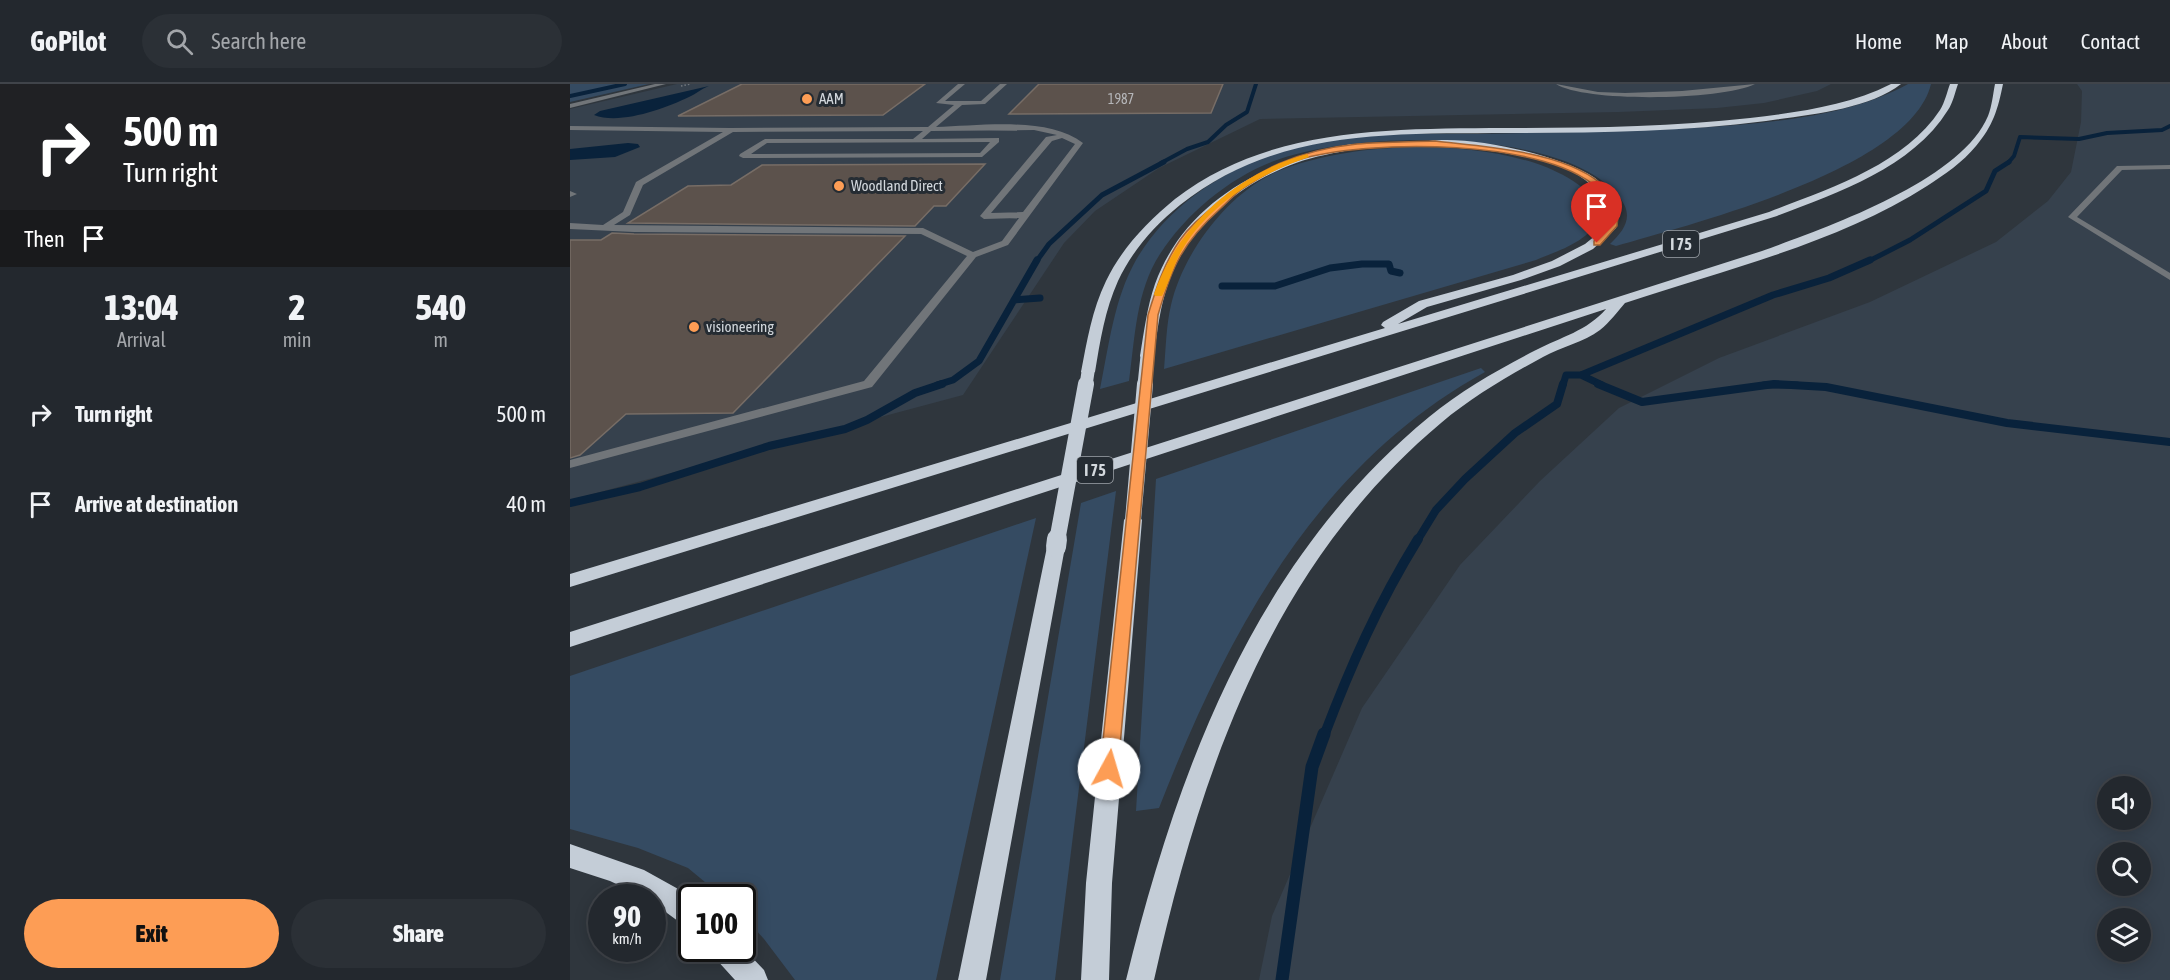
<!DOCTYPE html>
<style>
:root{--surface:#23282e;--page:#2b3036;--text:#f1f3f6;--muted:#a3a6aa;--line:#40444a;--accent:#fd9d55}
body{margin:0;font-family:"Asap Condensed",sans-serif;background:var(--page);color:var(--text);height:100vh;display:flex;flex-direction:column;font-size:22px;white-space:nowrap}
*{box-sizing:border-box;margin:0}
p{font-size:20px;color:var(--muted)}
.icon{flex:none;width:33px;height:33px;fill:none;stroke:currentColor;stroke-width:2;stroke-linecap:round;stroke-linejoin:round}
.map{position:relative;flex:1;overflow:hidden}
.sheet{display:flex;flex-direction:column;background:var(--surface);width:570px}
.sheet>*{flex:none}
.guide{background:#202124;color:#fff;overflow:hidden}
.fabs{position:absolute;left:1527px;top:692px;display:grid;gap:12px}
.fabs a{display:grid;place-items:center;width:54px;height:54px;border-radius:50%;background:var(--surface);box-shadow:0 3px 15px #0003,0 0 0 2px var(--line);font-size:30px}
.speed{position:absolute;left:18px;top:800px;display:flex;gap:12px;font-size:30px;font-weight:700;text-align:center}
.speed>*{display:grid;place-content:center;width:78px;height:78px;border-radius:50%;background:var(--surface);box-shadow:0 3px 15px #0003,0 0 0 2px var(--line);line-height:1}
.speed small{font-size:15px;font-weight:400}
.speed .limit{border:3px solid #111;border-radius:9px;background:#fff;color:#111}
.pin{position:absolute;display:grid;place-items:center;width:51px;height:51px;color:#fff;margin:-62px -26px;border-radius:50% 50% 50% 0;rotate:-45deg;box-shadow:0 0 6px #0007}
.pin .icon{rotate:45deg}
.me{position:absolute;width:66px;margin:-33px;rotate:6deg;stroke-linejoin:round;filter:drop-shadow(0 0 4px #0008)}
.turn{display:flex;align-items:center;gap:21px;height:126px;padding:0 24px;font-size:27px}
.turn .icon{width:78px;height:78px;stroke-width:2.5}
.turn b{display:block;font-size:42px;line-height:51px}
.then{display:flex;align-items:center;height:57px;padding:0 24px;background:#0003;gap:12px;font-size:22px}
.eta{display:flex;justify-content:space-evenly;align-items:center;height:102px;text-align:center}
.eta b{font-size:36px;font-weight:800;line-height:42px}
.cta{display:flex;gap:12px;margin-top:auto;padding:12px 24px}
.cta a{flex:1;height:69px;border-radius:36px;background:var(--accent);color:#111;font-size:24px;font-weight:800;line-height:69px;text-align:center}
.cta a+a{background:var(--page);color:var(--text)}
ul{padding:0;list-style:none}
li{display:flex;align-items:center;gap:18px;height:90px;padding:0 24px}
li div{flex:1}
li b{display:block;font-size:22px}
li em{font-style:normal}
header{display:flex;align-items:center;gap:36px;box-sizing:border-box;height:84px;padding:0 30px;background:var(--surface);border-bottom:2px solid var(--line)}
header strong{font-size:28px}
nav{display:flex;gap:33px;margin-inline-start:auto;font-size:21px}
.search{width:420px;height:54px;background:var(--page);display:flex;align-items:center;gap:15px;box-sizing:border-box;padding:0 21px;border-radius:33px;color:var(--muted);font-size:22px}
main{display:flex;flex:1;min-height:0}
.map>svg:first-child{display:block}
</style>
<header>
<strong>GoPilot</strong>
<div class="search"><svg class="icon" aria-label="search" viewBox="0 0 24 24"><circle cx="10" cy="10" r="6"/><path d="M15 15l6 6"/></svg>Search here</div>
<nav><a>Home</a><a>Map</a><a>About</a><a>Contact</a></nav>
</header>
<main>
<section class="sheet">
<div class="guide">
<div class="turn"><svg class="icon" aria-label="right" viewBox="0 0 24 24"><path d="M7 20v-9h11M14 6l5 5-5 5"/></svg><div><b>500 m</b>Turn right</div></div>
<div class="then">Then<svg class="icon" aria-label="arrive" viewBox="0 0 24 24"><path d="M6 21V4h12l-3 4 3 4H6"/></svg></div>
</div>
<div class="eta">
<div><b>13:04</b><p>Arrival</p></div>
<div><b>2</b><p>min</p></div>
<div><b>540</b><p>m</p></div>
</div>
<ul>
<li><svg class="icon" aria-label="right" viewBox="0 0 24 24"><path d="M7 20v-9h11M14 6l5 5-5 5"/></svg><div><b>Turn right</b></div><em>500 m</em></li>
<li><svg class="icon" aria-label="arrive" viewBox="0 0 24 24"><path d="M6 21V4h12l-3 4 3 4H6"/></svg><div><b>Arrive at destination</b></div><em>40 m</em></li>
</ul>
<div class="cta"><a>Exit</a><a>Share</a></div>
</section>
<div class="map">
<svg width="1600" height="896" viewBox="0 0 1600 896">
<rect width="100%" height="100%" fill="#2f363d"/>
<path fill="#36414d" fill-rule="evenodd" d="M107 0H1261L1247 7 1194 19 1147 24 1049 28 690 35 589 84 525 127 494 159 393 311 0 416V25Z
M1507 0H1600V896H689L702 832 792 624 890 481 970 397 1049 324 1149 274 1300 218 1426 158 1478 117 1501 88 1511 38 1512 7ZM1538 702H1570V735H1538ZM1538 768H1570V801H1538ZM1538 834H1570V867H1538Z"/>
<path fill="#354b62" d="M0 0H79L0 18Z
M1338 0H1361C1341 85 1121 140 1046 162L1040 160C1055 146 1064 132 1050 114 994 41 782 47 704 77 659 94 616 130 590 170 566 207 565 254 559 297L530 305C539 261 544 215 566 176 603 112 675 72 745 59 799 48 854 50 908 50 994 48 1081 48 1167 41 1224 36 1287 28 1338 0Z
M846 63C886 63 926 67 965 79 984 85 1038 109 1027 137 1018 158 985 168 966 176L594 285C596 264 596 242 601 221 613 169 657 110 706 88 750 70 799 64 846 63Z
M911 284 915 288C746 381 657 550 589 724L566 727 586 395Z
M546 407 485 896H430L511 419Z
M466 434 366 896H225L194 855 173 832 172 813H153L118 784 68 764 0 745V592Z"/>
<path fill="#09223b" d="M139 2C131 5 126 10 119 13 94 25 50 41 24 31L30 27Z
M58 59 68 60 70 63 45 73 0 76V65Z"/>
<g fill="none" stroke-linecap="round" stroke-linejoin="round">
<path stroke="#09223b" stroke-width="4" d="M0 12 55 0
M591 79 617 65 638 58 656 41 677 28 686 0
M1438 79 1444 72 1450 53 1509 55 1537 49 1592 46 1600 42"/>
<path stroke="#09223b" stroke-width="5" d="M466 178 479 160 532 111 594 78
M1297 178 1340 156 1416 107 1425 87 1439 78"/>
<path stroke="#09223b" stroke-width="7" d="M652 202H705L760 184 792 180H819L821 187 830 189
M444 216 470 214
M1011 291 1032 301
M367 301 383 296 409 277 467 176
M993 301 996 291H1011L1203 211 1259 194 1300 176
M1194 301H1227"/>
<path stroke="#09223b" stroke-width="8" d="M1028 300 1072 318 1204 300 1256 303 1437 339 1600 358
M0 419 70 403 199 362 275 345 297 336 345 309 372 300
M847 457 866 426 895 395 945 349 987 320 993 300"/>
<path stroke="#09223b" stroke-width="10" d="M754 652C781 581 808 520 848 455"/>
<path stroke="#09223b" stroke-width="13" d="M712 896 742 683 754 650"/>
</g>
<path fill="#5c524c" stroke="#776d66" stroke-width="1.5" d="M172 0H355L313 31 108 32Z
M469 0H653L641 29 439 30Z
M415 80 376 122H364L345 142 58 139 118 102 161 101 192 81Z
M42 149 64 150 335 152 163 329 56 330 10 371 0 374V156H31Z"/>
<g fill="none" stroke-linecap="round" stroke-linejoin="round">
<path stroke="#72787e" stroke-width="1.5" stroke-dasharray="1.5 2" stroke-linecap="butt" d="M111 2 120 0"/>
<path fill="#717579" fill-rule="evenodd" d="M85 0H96L0 24V20Z
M388 0H395L375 17H411L430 0H437L415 20 392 21 366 43C410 42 478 32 513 59L438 161 406 173 302 303 0 384V376L294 297 397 172 351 150 64 148 0 145V139L33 141 53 128 66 98 153 48 0 46V42L160 44 358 43 384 21 366 19ZM464 46 487 51 476 53 410 132 414 135 449 134 432 157 403 168 353 144 44 141 60 131 73 101 163 48 353 47 343 55H195L170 70 169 72 173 74 412 73 429 58V54L352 55 361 47ZM492 54 505 60 453 128 421 129 482 57ZM420 58 410 69 181 70 197 59Z
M986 0 1028 8 1055 9 1112 7 1185 0C1154 16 1016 19 986 0Z
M1600 81V85L1552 86 1507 133 1600 189V196L1498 133 1547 82Z
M0 107 7 110 0 113Z"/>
<path fill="#c4cdd7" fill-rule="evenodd" d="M1321 0H1331C1298 26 1236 31 1196 37 1110 48 1024 49 938 49 821 50 707 44 610 121 584 142 562 167 548 197 535 226 530 257 525 288L518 292 511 288C517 257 522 226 536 197 552 164 577 138 605 115 700 42 821 45 935 44 1017 44 1099 43 1180 34 1228 28 1278 22 1321 0Z
M1380 0H1388C1385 8 1383 19 1378 26 1342 84 1267 109 1207 132L0 503V490L815 244 811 241 813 238 849 217 943 191 982 177 1015 160 1036 143 1039 122C1033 116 1028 107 1021 101 988 69 906 63 862 62L858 59 859 57C901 51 990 71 1025 94 1034 101 1042 113 1049 122L1046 144 1023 165 990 182 951 196 857 223 828 240 1199 128C1258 105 1334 81 1370 26 1375 18 1377 8 1380 0Z
M1425 0H1433C1428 25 1423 42 1406 62 1393 78 1374 91 1357 102 1268 159 1154 186 1055 219 1047 228 1040 238 1030 246 1014 258 991 263 973 273 938 292 902 313 871 339 701 481 631 687 584 896H556C608 684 685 476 859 333 892 306 929 285 966 266 991 253 1017 247 1036 225L0 563V548L1192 167C1255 144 1391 97 1418 32 1422 22 1423 10 1425 0Z
M781 60 784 61V65C765 69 745 72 726 79 669 100 618 141 598 200 590 223 587 248 584 272L582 275H572L570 272C574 248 577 223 585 200 616 115 698 76 781 60Z
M563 431 569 432 572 436 542 799 539 896H511L516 799 554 436 557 432Z
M486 457 492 459 495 463 416 896H388L477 463 480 459Z
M0 760 74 786 119 811 122 814V844L112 840 82 818V813H74L40 797 0 784Z
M172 863 194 886 198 896H165L145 874 141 864Z"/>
<path stroke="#c4cdd7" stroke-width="13" d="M516 301 518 288
M574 301 577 272"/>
<path stroke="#c4cdd7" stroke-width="16" d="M563 436 575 300
M487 457 516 300"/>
<path stroke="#c4cdd7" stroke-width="20" d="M486 463 487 455"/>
</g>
<path fill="#fd9d55" stroke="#a46637" stroke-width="1.5" d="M865 57C915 63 1000 67 1037 105 1042 110 1045 118 1049 124L1047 142 1030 161H1024V157L1039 142 1041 124C1038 120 1036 113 1032 109 984 53 793 55 728 76 709 82 692 92 675 103 666 108 659 117 651 124 612 159 602 182 588 231L548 685 546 691 539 693 533 691 530 685 578 231C586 205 594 179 610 156 619 143 631 133 643 123 686 85 729 66 787 60 813 58 839 58 865 57Z"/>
<path fill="#f59e0b" d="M737 70 739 73C693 88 645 117 617 158 605 175 601 195 592 212H585L584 210C608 141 667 89 737 70Z"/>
<g fill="#fd9d55" stroke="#252c33" stroke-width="2">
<circle cx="237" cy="15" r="6"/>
<circle cx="269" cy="102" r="6"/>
<circle cx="124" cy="243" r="6"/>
</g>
<g text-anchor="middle" stroke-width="6" stroke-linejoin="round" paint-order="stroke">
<g font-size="14" fill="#b5b6b9">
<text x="551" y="20">1987</text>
</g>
<g font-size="15" fill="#d3d8dd" stroke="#252c33" text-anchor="start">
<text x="249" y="20">AAM</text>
<text x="281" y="107">Woodland Direct</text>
<text x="136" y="248">visioneering</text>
</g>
<g fill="#252c33" stroke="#9fa4aa" stroke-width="1.5">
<rect x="1093" y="147" width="36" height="26" rx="4.5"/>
<rect x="507" y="373" width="36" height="26" rx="4.5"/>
</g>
<g font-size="16" font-weight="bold" fill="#d3d8dd">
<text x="1111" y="166">I 75</text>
<text x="525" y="392">I 75</text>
</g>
</g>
</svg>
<div class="fabs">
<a><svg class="icon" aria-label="sound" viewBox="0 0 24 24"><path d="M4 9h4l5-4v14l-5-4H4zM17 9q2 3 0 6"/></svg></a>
<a><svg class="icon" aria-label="search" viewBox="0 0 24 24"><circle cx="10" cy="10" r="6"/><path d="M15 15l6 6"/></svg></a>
<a><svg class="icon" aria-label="layers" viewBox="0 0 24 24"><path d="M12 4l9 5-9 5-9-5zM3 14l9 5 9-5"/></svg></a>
</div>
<div class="speed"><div>90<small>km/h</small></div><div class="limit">100</div></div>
<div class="pin" style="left:1027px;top:159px;background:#d93025"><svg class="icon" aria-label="arrive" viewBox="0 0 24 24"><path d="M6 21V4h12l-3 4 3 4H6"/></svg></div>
<svg class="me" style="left:539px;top:685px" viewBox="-20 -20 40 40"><circle r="19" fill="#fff"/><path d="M0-13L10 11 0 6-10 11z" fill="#fd9d55"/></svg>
</div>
</main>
